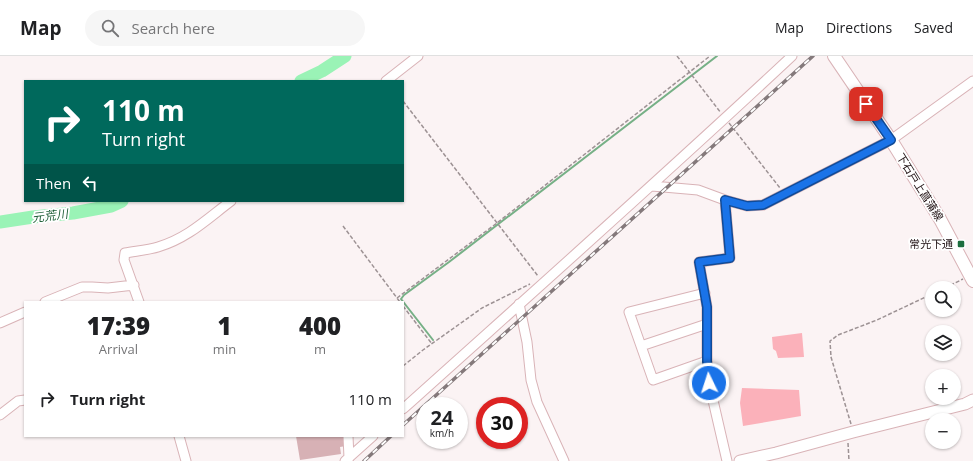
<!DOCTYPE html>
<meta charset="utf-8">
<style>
:root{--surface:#fff;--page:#f6f6f6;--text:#202124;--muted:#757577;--line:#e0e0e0}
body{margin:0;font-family:"Open Sans","Noto Sans JP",sans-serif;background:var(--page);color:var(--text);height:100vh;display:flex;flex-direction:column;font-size:15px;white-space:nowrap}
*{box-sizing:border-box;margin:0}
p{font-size:13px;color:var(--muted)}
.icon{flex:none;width:22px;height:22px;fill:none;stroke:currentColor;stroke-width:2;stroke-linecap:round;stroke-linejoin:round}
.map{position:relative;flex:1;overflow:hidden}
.sheet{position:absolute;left:24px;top:245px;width:380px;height:136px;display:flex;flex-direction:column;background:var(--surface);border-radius:0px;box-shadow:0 1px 3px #0004}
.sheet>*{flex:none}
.hud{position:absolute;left:24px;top:24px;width:380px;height:122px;border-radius:0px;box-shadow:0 1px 3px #0004;background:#00695c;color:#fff;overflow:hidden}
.tools{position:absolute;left:925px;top:225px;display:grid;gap:8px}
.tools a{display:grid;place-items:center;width:36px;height:36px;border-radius:50%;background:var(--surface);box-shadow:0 1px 3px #0004;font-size:20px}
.speed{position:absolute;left:416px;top:341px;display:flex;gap:8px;font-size:20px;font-weight:700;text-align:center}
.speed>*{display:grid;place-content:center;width:52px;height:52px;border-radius:50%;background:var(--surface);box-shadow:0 1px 3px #0004;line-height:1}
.speed small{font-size:10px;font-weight:400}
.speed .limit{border:6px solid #d22;background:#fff;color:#111}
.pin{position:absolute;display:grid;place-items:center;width:34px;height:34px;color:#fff;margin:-17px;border-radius:8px;box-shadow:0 2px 6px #0006}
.me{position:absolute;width:44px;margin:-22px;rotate:356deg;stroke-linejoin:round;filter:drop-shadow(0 0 3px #0008)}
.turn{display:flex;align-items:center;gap:14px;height:84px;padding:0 12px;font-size:18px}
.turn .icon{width:52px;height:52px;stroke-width:2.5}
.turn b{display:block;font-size:28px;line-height:34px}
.then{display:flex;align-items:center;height:38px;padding:0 12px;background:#0003;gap:8px;font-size:15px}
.eta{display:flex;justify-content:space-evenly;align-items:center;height:68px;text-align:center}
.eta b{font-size:24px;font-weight:800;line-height:28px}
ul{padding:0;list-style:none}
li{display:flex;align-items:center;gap:12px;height:60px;padding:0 12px}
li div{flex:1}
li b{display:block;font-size:15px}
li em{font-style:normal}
header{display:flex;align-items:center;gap:24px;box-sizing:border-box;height:56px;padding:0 20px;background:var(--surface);border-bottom:1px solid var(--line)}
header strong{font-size:19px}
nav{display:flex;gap:22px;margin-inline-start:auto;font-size:14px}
.search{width:280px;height:36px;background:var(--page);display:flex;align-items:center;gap:10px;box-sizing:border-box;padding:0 14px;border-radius:22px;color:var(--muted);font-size:15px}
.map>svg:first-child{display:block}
</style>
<header>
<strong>Map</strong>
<div class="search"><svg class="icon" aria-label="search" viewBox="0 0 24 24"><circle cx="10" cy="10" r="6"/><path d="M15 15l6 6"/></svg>Search here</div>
<nav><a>Map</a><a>Directions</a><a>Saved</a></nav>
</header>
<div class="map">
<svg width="973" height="405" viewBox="0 0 973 405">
<rect width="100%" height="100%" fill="#fbf3f4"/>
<path fill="#fbb1ba" d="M802 277 804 301 778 302 776 295 773 293 772 281Z
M742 332 799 334 801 360 743 370 740 347Z"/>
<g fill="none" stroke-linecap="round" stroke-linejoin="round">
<path stroke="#76b086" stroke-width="2" d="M433 284 401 243 404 239 449 206 717 0"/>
<path stroke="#9af3b6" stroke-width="13" d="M301 25 322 15 345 0
M0 166 33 161 73 157 111 150 122 145"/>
</g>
<path fill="#d7b1b5" d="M296 380H345L346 390 340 391 341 398 300 404Z"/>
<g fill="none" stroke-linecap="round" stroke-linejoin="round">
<g stroke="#d9b3b7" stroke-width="11">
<path id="minor" d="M386 25 418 0
M652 130 698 134 725 144 747 150 763 149 891 84 973 25
M725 144 730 202 699 206 707 251V305L709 327 727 405
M705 237 629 256 653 324 707 305
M45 246 82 231H92L108 232 134 229
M139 246 124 204 125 197C136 195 148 194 158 191 188 182 207 163 231 145
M519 248 527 286 531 324 537 346 564 405
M0 267 25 256
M641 290 707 268
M403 353C533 236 664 120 792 0
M0 359 18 345 25 344
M179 380 186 405
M348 380 349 402
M345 405 373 380"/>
</g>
<g stroke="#d9b3b7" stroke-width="13">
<path id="tertiary" d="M740 405 776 397 853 376 965 348 973 344"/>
</g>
<g stroke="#d9b3b7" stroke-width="14">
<path id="secondary" d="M834 0 891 84 940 163 973 225"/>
</g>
<path stroke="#9d9294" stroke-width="1.5" stroke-dasharray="4 2" stroke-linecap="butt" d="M677 0 721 57
M403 45 538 220
M729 67 780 132
M343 170 400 246
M945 232 963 223
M397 242 497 167 710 0
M403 250 432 288
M403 310 423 294 482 252 530 228
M851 368 831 301 830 285 838 279 877 264 932 238
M848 387 849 405"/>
<use href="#minor" stroke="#fff" stroke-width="9"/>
<use href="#tertiary" stroke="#fff" stroke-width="11"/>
<use href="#secondary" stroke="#fff" stroke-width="12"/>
<g stroke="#84797b" stroke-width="3.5">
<path id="rail" d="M403 369 813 0
M364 405 391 380"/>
</g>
<use href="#rail" stroke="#fff" stroke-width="2" stroke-dasharray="6" stroke-linecap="butt"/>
</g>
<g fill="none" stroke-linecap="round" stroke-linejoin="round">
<g stroke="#114b97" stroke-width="10">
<path id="route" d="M709 327 707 305V251L699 206 730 202 725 144 747 150 763 149 891 84 866 48"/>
</g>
<use href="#route" stroke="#1a73e8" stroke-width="7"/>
</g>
<rect fill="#1c6e3f" stroke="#fff" stroke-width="1.5" x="957" y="184" width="8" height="8" rx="2"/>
<g text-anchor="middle" stroke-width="3.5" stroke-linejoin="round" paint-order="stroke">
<g font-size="11" fill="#211315" stroke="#fff">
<text transform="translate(920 131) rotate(58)" y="4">下石戸上菖蒲線</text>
</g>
<g font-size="11" fill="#211315" stroke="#fff" text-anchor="end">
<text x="953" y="192">常光下通</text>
</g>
<g font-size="12" font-style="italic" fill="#206039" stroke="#fff">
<text transform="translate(50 160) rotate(-7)" y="4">元荒川</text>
</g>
</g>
</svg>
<div class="tools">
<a><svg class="icon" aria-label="search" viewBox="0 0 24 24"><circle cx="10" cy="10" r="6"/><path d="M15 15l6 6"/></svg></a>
<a><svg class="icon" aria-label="layers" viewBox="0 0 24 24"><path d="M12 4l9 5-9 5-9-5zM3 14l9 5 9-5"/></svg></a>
<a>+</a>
<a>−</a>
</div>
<div class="speed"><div>24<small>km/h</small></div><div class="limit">30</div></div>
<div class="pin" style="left:866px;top:48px;background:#d93025"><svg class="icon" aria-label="arrive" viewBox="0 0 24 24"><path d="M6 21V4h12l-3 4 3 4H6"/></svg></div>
<svg class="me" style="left:709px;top:327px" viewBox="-20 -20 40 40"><circle r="17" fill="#1a73e8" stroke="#fff" stroke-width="3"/><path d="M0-11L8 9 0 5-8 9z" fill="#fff"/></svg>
<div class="hud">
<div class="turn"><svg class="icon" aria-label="right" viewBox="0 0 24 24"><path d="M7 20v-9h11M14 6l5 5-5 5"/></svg><div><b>110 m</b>Turn right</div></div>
<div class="then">Then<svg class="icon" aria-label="left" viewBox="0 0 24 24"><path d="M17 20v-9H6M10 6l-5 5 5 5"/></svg></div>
</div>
<section class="sheet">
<div class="eta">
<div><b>17:39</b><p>Arrival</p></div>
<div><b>1</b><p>min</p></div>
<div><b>400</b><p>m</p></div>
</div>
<ul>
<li><svg class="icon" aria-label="right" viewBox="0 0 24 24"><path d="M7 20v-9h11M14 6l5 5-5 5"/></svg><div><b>Turn right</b></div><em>110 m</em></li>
</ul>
</section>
</div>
